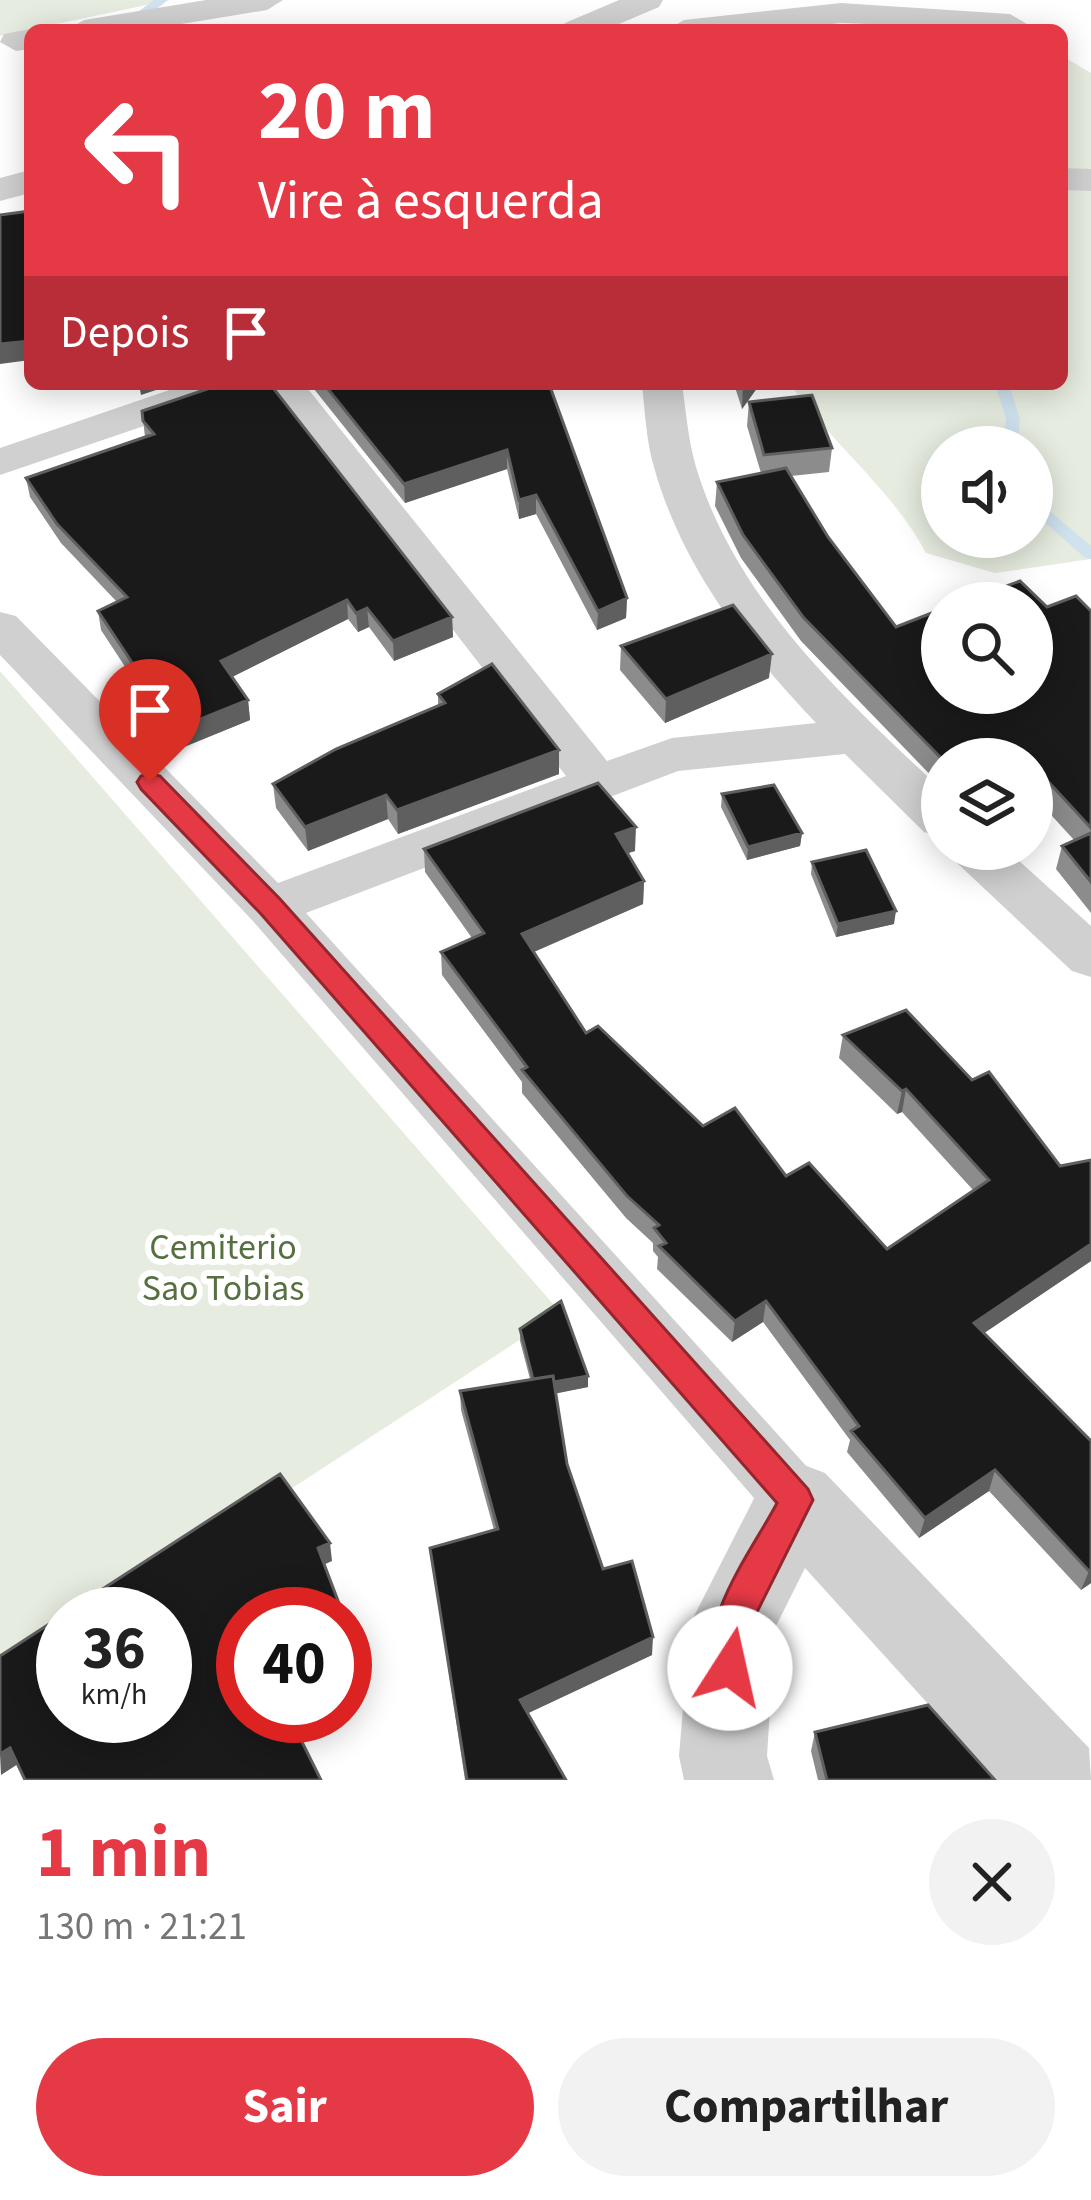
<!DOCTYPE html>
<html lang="pt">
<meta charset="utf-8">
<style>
:root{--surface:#fff;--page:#f2f2f2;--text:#222;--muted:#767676;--accent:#e63946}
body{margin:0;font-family:"Source Sans 3",sans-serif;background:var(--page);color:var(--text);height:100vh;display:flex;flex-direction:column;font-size:45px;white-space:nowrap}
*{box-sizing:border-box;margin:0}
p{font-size:39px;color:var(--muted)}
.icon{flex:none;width:66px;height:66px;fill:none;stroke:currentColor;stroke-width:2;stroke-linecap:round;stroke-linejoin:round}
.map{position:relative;height:1780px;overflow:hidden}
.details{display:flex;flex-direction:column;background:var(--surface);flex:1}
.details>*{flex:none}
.hud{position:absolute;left:24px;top:24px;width:1044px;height:366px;border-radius:18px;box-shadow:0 6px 30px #0003;background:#e63946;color:#fff;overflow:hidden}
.buttons{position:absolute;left:921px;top:426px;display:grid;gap:24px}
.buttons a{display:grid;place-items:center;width:132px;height:132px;border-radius:50%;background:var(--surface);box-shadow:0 6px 30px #0003;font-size:60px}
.speed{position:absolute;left:36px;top:1587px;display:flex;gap:24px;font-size:60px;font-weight:700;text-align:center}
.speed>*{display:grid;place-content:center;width:156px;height:156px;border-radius:50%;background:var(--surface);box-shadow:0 6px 30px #0003;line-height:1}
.speed small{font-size:30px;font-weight:400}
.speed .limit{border:18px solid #d22;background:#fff;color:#111}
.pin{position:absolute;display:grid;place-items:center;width:102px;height:102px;color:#fff;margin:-123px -51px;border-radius:50% 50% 50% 0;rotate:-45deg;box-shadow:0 0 12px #0007}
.pin .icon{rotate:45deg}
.me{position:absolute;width:132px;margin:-66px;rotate:10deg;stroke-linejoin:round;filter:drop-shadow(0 0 9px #0008)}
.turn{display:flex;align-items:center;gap:42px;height:252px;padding:0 36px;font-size:54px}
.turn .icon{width:156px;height:156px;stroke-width:2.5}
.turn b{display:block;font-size:84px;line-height:102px}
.then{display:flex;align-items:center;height:114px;padding:0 36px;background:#0003;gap:24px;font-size:45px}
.round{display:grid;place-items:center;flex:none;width:126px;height:126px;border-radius:63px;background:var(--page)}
.summary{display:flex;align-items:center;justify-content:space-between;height:204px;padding:0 36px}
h1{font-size:72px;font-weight:700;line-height:90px;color:var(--accent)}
.primary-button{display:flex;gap:24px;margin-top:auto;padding:24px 36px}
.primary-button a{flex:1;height:138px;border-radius:72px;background:var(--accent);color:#fff;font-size:48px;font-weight:700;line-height:138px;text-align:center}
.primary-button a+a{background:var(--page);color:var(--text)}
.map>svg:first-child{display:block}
</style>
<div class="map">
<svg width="1091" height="1780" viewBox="0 0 1091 1780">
<rect width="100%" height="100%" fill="#fff"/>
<path fill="#e6ecdf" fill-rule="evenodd" d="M0 0H170L0 36Z
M1062 56 1091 73V559L995 573 926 553C892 489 832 444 790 384H1062ZM942 447H1032V537H942Z
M0 671 561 1313 99 1614H63V1638L0 1678Z"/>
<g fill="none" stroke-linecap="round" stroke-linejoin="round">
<path fill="#cfe2ee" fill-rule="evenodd" d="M154 0H168C143 21 119 30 86 30L131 17Z
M995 384H1009L1020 419 1017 447H1003L1006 419Z
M1032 498 1037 500 1091 546V559L1085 558 1032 511Z"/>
<path fill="#d0d0d0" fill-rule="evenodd" d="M206 0H283L267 10 145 30H67L84 20Z
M619 0H663L659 7 605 30H560L565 23Z
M841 3 1010 14 1027 24 1023 30 841 23 776 30H667L684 20Z
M30 29 35 30H30V49L16 51 0 42 4 34Z
M1062 168 1091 169V191L1062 190Z
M30 170V193L0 201V178Z
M187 384H247L241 393 0 475V448Z
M263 384H304L607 761 672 738 816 723C747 651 681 565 654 467 646 440 645 411 642 384H682C686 411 688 440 696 467 736 600 844 698 942 790V837L924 832 845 754 678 771 306 913 818 1479 828 1500 818 1521 796 1529 774 1521 252 920 0 655V612L16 616 278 883 566 776Z
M949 849H1006L1091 926V977L1072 971 956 862Z"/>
<path fill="#d0d0d0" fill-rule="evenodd" d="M796 1462 825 1473 1089 1748 1091 1780H997L805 1568 775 1628 767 1756 774 1780H684L679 1756 690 1624 767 1473Z"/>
</g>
<path fill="#8c8c8c" d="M310 384H549L627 598 626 618 597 630 536 514 519 519 507 469 405 503Z
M734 384H760L742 409Z
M749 402 832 448 829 472 791 476 828 537 896 627 1047 607 1091 611V913L1056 869 1062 846 1074 840 1032 794V759H942V787L801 641 741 558 715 506 717 482 761 473 747 426Z
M142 411 452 617 453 637 394 661 369 627 358 632 348 619 232 677 248 700 250 720 179 749 101 630 98 611 117 602 61 543 30 497 26 478 145 437Z
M621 646 769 678 665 723 620 670Z
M438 694 559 750V774L398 834 388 819 308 851 276 808 273 784 438 706Z
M722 794 802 833 800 846 747 860 721 807Z
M424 849 635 851 628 853 644 881 643 904 534 952 586 1033 703 1126 786 1176 887 1249 973 1190 902 1112 897 1114 839 1058 843 1035 972 1080 1060 1166 1091 1160V1261L984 1333 1091 1441V1583L1081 1590 989 1491 919 1538 847 1452 850 1440 763 1322 732 1342 657 1269 658 1257 653 1251V1243L626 1218 522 1093V1082L442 975 441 952 472 938 425 872Z
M812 862 894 924 836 937 811 874Z
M520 1329 588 1376V1387L556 1393 567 1464 603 1569 652 1655 528 1713 566 1780H465L430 1548 494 1530 461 1410 460 1391 530 1379 520 1341Z
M815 1732 995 1780H818L811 1751Z"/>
<path fill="#5f5f5f" d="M30 341V360L0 364V344Z
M139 384H174L141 395Z
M744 384H760L742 409 743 385Z
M507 450V469L405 503 404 484Z
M536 495V514L519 519V500Z
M627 598 626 618 597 630 598 611Z
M347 600 348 619 224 681 221 661Z
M367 608 369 627 358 632 356 613Z
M452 617 453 637 394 661 393 641Z
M772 654 769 678 665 723 666 699Z
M248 700 250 720 179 749 176 729Z
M559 750V774L398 834 397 810Z
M386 795 388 819 308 851 305 827Z
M636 827 635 851 615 857 616 834Z
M802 833 800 846 747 860 748 847Z
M644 881 643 904 522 957V934Z
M896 911 894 924 836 937 838 924Z
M906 1089 902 1112 897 1114 902 1091Z
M1091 1244V1261L968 1344 974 1323Z
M766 1301 763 1322 732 1342 735 1321Z
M588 1376V1387L534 1398V1386Z
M995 1470 989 1491 919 1538 925 1518Z
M330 1543 332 1561 321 1566 318 1548Z
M1091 1569V1583L1081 1590 1089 1571Z
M351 1633 353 1650 345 1655V1636Z
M653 1637 652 1655 520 1717V1700Z
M10 1748 18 1764 1 1775 0 1754Z"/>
<path fill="#1a1a1a" stroke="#5f5f5f" stroke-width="3" d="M30 211V341L0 344V215Z
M222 384H270L452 617 393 641 367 608 356 613 347 600 221 661 248 700 176 729 98 611 127 597 57 524 26 478 154 434 143 421 142 411Z
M324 384H549L627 598 598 611 536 495 519 500 507 450 404 484Z
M812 395 832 448 764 455 749 402Z
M786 468 828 537 896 627 942 609V693H1032V603H960L1020 581 1047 607 1076 596 1091 611V828L1032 764V759H1027L1024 756 1015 759H942L803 617 743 535 717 482Z
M733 605 772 654 666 699 621 646Z
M492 664 559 750 397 810 386 795 305 827 273 784 336 749 445 703 438 694Z
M598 783 636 827 616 834 644 881 522 934 586 1033 598 1026 703 1126 735 1108 786 1176 809 1163 887 1249 989 1180 906 1089 902 1091 843 1035 906 1010 972 1080 989 1072 1060 1166 1091 1160V1244L974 1323 1091 1441V1569L1089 1571 995 1470 925 1518 851 1431 859 1426 766 1301 735 1321 659 1246 666 1243 654 1228 659 1225 627 1196 522 1070 527 1067 441 952 484 933 424 849Z
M774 785 802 833 748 847 722 794Z
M1091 833V882L1062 846Z
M866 850 896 911 838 924 812 862Z
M561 1301 588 1376 554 1382 553 1376 533 1379 520 1329Z
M553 1376 567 1464 603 1569 632 1561 653 1637 520 1700 566 1780H467L430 1548 498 1529 460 1391Z
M280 1474 330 1543 318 1548 343 1614H243V1716H289L321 1780H25L10 1748 0 1754V1656L63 1615V1716H165V1614H64Z
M345 1619 351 1633 345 1636Z
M928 1705 995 1780H827L815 1732Z"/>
<path fill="#e63946" stroke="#96252e" stroke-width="3" d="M150 773 160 776 280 899 808 1489 813 1500 750 1626 742 1681 730 1686 717 1681C693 1625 752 1551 777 1503L261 914 141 789 137 782 141 776Z"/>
<g text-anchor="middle" stroke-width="12" stroke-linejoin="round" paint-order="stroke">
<g font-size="36" fill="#56703f" stroke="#fff">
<text x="223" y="1259">Cemiterio<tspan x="223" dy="41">Sao Tobias</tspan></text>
</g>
</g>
</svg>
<div class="buttons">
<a><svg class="icon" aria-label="sound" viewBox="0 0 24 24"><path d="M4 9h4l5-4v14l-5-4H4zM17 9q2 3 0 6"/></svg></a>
<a><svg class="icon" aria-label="search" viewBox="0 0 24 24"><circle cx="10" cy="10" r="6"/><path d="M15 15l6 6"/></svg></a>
<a><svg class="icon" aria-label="layers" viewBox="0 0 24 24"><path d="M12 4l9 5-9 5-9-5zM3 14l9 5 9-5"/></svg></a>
</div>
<div class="speed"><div>36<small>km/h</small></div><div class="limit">40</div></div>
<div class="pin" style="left:150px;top:782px;background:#d93025"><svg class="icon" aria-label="arrive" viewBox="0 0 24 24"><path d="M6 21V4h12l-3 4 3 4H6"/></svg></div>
<svg class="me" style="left:730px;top:1668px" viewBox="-20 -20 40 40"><circle r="19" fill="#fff"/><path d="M0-13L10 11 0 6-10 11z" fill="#e63946"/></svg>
<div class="hud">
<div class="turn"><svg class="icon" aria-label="left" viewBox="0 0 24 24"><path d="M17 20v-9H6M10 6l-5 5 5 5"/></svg><div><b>20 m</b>Vire à esquerda</div></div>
<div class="then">Depois<svg class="icon" aria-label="arrive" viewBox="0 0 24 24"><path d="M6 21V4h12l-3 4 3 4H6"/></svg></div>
</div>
</div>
<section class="details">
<div class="summary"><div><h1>1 min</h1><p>130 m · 21:21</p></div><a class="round"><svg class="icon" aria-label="close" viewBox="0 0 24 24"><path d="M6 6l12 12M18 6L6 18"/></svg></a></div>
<div class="primary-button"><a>Sair</a><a>Compartilhar</a></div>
</section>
